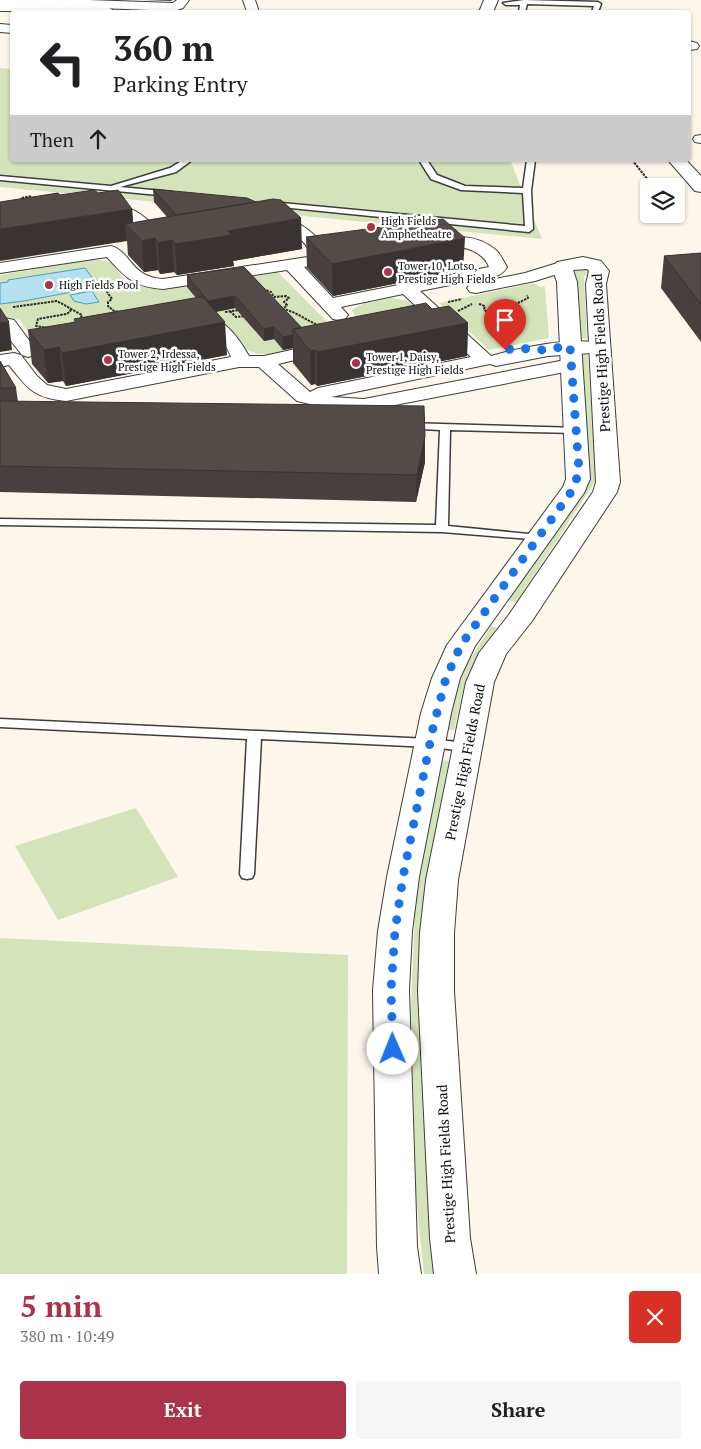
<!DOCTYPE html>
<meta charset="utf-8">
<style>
:root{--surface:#fff;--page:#f6f6f6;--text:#202124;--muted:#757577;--accent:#aa334a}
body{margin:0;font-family:"PT Serif",serif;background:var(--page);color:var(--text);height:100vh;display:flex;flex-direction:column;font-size:19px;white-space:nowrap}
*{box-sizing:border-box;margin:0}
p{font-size:16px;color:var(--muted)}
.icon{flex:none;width:28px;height:28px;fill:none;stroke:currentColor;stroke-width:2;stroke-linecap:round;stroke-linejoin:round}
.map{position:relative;height:1274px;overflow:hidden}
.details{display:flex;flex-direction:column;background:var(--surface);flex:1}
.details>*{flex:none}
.top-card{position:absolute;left:10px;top:10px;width:681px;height:152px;border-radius:5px;box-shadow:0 1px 4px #0004;background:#fff;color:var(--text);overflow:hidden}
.controls{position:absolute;left:640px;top:178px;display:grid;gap:10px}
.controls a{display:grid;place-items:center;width:45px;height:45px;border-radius:5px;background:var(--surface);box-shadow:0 1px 4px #0004;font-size:25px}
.pin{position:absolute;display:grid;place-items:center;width:42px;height:42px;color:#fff;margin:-51px -21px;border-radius:50% 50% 50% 0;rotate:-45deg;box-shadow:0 0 5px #0007}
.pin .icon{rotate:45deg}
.me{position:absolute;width:55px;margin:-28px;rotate:359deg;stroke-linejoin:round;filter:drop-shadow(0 0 4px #0008)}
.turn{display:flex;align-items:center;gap:18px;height:105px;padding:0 20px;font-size:22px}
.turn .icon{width:65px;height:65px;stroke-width:2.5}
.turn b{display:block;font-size:35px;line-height:42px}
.then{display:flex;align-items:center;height:48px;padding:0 20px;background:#0003;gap:10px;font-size:19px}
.round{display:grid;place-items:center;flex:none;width:52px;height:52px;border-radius:5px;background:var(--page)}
.overview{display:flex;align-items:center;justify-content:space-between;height:85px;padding:0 20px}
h1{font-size:30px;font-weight:700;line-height:38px;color:var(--accent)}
.button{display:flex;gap:10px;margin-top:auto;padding:10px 20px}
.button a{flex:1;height:58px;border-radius:5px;background:var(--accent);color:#fff;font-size:20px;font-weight:700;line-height:58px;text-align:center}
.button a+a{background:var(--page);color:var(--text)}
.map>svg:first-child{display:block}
</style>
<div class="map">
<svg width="701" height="1274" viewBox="0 0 701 1274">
<rect width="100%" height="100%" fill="#fdf7eb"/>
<path fill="#d4e3b9" d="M0 68 12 69V160H510L542 239 0 187Z
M93 259 110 262C126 277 119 283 146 287L277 271 334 329 323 344 272 354H258L244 349 223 324 33 340 20 320 0 316V275Z
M585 267 591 271 590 274 584 276 587 339 578 338 576 276 571 272V269Z
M534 283 540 287H545L549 338 489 350 439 303Z
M391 298 409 301 423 314 362 323 353 313 352 310 364 303Z
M582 355H588L596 480 516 603 508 600 589 480Z
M491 626 498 628 467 675 454 730H445L460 675Z
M441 760 449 761 425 884 420 1009 427 1197 436 1274H424L416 1197 411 1008 416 884Z
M136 808 178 877 58 920 15 846Z
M0 938 348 955 347 1274H0Z"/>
<path fill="#b5e1ee" stroke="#449ebd" d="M85 268 99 287 24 301 0 304V283L8 282V280Z
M92 291 99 302 86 304 74 301 70 295Z"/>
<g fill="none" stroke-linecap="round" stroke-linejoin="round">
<g stroke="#3e3e3e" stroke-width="3">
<path id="service" d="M524 0 598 2 601 4 598 12H592L594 6 527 4 525 12H519L520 5H506L503 3Z
M183 160H192L176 172 120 187 172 192 173 194 169 196 0 180V176L111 186 170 168Z
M419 160H427L437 175 465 186 523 188 527 160H535L531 191 533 229 529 232 271 206 267 204 271 202 525 226 523 193 461 190 431 179Z
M407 423 580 428 581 430 576 433 450 430 448 526 539 535 543 536 545 538 543 540 442 532 0 525V519L436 525 440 430 403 428 402 426Z
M0 719 430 739 466 743 471 744 473 747 471 750 466 751 430 747 261 739 254 874 252 878 247 879 242 878 240 874 247 739 0 727Z"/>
</g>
<g stroke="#3e3e3e" stroke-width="2">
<path id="minor" d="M0 0H88L173 3 177 0H189L183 8 174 11 0 4Z
M243 0H255L259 12H247Z
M0 24 12 25V33L0 32Z
M701 135V143L695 142 693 139 695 136Z
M103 203C122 204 137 209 151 223 157 229 161 235 170 238L172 241 166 245H154L136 226 123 216 97 211 95 208 97 205Z
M280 218C304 222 316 235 329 253H345L347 257 345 261 304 267 333 298 489 267C487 261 483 257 477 253 454 240 447 253 426 247L424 244 426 241C450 235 476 233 496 250 500 254 504 262 507 267 504 272 501 275 495 276L420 291 491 356C524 347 573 336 606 344L609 348 606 352 548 356 496 366 490 364 331 397 364 399 570 359 577 361 579 365 577 369 570 371 364 411 335 410 297 401 259 367H239L66 401C34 398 28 389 9 365L0 367V355L14 353 21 355 37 376 47 385 66 389 231 357C227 345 216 332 203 327 197 325 193 327 189 321L192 317C219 310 237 335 249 356H264L323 343 329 344 332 348 329 352 278 364 310 392 318 388 471 357 403 294 341 307 348 315 345 319 339 320 333 319 287 270 163 289C134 287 125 277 107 257L0 273V263L111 246C131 251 130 277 163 279L314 256C306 245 296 230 281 228 276 227 271 228 265 226L263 223 265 220Z
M564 261 570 262 572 266 570 270 535 281 476 293 470 292 467 288 470 284 525 273Z
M0 317 14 320 37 351 34 355 28 357 22 355 0 327Z"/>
</g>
<g stroke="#3e3e3e" stroke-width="2">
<path id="tertiary" d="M484 0H498L493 12H479Z
M0 3 109 8 116 12 0 11Z
M689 41 697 43 699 46 697 49 689 50Z
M668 160H686L701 176V192L695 191Z
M583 257 601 261 609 271 606 284 620 482 617 492 532 621 506 654 494 682 458 880 454 933V991L470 1238 476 1274H434L430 1238 418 991 420 933 426 880 466 682 479 653 508 616 593 492 596 482 586 284 589 271 587 269 573 270 577 282 590 479 584 493 475 646 460 678 451 713 419 877 412 931 409 990 417 1247 421 1274H379L377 1247 373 990 378 931 387 877 421 713 432 678 447 645 563 487 566 479 557 282 553 270 557 262Z"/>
</g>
<path stroke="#2d2d2d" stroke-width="2" stroke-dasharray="2.5 1" stroke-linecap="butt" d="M632 160 653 186
M23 200 21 198 32 196
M119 283 107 292 112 299 108 302V306L114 311 120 312
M263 289 271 292 274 297 286 296 289 298 284 302 287 305 283 309C297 312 307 321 320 326
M448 302 462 299
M479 304 485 306 484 309C488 314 493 315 499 312L502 306 518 303 528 298 527 295
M13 307 57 301 82 315 80 319 70 325
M230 311 236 317 246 316
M458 311 472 304
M225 312 239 310
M48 328 36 326 38 319 66 314 70 312 71 308"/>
<use href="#service" fill="#fff" fill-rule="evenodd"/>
<use href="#minor" fill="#fff" fill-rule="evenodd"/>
<use href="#tertiary" fill="#fff" fill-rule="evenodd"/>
</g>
<path fill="#47403e" d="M143 0H172L171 1Z
M153 189 302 249 233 261 234 266 177 275 174 272 160 274 158 270 144 272 128 255 127 241 98 193 132 209 133 223 167 217 154 202Z
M306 237 463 270 333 296 307 268Z
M701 253V342L661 288 664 256Z
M244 267 302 328 432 309 468 323 467 356 317 386 315 384 311 385 293 363V348L283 350 274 339 264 341 235 308 216 312 227 355 66 386 63 381 48 383 32 364 28 330 75 323 74 319 196 298 187 287V275Z
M0 361 16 388 18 402 425 436V462L416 502 0 492Z"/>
<path fill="#393432" d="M132 209 134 232 125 224 127 241 0 261V229Z
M301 218 302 249 233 261 234 266 177 275 175 244 228 231Z
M155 238 158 270 144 272 142 241Z
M465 238 463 270 333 296 332 264Z
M172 240 174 272 160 274 158 243Z
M235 296V308L209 313 208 301Z
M9 322 12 350 0 352V323Z
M225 322 227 355 66 386 62 353Z
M468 323 467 356 317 386V352Z
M274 327V339L264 341V329Z
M293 335V348L283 350V337Z
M59 347 63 381 48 383 44 350Z
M315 350V384L311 385 310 351Z
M425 436V462L416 502 417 475Z"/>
<path fill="#524b48" stroke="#393432" d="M153 189 247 198 256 202 176 215Z
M94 190 98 193 118 190 132 209 0 229V202L58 193 60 195Z
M273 199 281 200 301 218 228 231 232 235 175 244 172 240 158 243 155 238 142 241 125 224Z
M443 219 465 238 332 264 306 237Z
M701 253V304L664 256Z
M244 267 302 328 293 329V335L283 337 274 327 264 329 235 296 208 301 187 275Z
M200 297 204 298 225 322 62 353 59 347 44 350 28 330 76 322 74 319Z
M426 303 432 309 449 306 468 323 317 352 315 350 310 351 293 329Z
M0 308 9 322 0 323Z
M0 361 16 388H0Z
M0 401 424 406 425 436 417 475 0 466Z"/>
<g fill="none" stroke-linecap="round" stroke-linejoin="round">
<path stroke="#1a73e8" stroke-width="9" stroke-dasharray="0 16.2" d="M393 1049 391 990 395 931 403 877 433 728 446 678 461 645 574 488 579 470 570 346 541 350 517 348 505 350"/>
</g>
<g fill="#aa334a" stroke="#fff" stroke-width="2">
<circle cx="371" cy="227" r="5"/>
<circle cx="388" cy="272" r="5"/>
<circle cx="49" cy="285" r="5"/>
<circle cx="108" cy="360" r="5"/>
<circle cx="356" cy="363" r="5"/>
</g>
<g text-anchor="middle" stroke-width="5" stroke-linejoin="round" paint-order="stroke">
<g font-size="11" fill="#0b0b0b" stroke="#fff" text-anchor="start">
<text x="381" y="225">High Fields<tspan x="381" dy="13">Amphetheatre</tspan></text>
<text x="398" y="270">Tower 10, Lotso,<tspan x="398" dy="13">Prestige High Fields</tspan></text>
<text x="59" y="289">High Fields Pool</text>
<text x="118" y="358">Tower 2, Irdessa,<tspan x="118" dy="13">Prestige High Fields</tspan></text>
<text x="366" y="361">Tower 1, Daisy,<tspan x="366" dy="13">Prestige High Fields</tspan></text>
</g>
<g font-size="14" fill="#0b0b0b" stroke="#fff">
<text transform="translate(601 353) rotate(-93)" y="5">Prestige High Fields Road</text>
<text transform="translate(465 762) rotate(-79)" y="5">Prestige High Fields Road</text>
<text transform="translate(446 1164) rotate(-93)" y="5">Prestige High Fields Road</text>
</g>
</g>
</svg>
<div class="controls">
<a><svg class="icon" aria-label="layers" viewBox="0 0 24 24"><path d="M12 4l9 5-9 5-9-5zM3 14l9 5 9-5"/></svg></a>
</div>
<div class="pin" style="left:505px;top:350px;background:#d93025"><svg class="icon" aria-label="arrive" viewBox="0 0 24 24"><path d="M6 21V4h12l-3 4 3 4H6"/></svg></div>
<svg class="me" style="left:393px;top:1049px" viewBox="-20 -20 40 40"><circle r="19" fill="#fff"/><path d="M0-13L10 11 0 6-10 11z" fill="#1a73e8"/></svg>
<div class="top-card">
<div class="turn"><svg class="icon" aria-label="left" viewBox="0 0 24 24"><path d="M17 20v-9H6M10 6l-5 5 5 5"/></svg><div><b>360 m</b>Parking Entry</div></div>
<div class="then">Then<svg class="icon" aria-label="ahead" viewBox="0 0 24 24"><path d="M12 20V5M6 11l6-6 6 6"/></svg></div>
</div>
</div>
<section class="details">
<div class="overview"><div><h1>5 min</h1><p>380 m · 10:49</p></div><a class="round" style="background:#d93025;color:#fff"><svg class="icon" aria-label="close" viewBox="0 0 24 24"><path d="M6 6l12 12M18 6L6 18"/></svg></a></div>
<div class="button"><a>Exit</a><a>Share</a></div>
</section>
